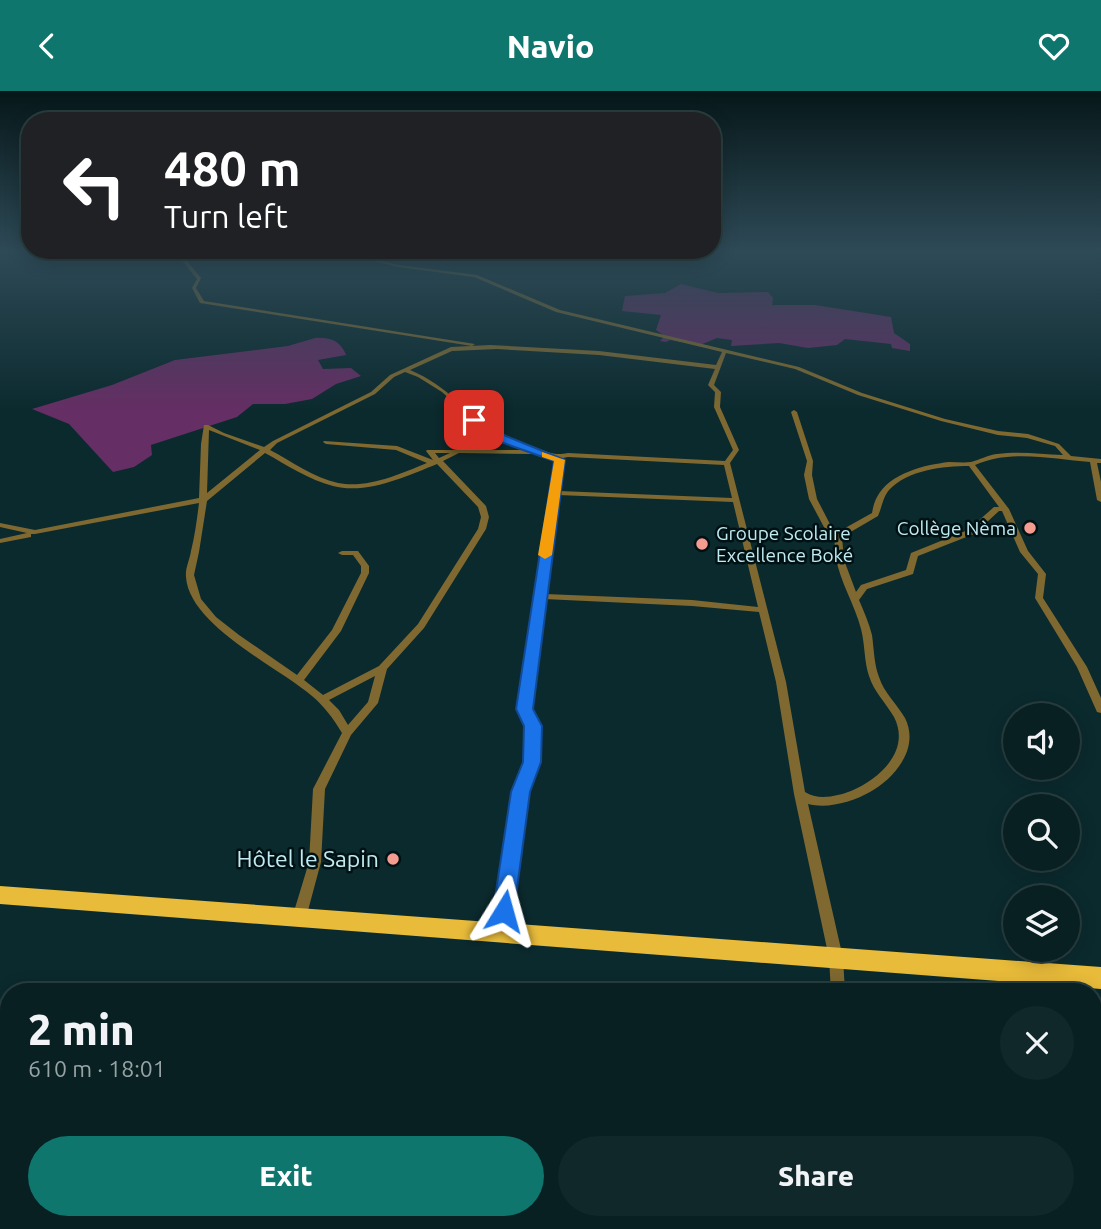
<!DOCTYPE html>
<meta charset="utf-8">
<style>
:root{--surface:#082022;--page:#11282a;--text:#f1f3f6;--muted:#98a3a5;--line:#293e40;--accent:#0f766e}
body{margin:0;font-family:Ubuntu,sans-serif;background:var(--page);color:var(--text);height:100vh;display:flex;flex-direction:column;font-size:26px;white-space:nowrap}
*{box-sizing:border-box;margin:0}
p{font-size:23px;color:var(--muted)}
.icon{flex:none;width:38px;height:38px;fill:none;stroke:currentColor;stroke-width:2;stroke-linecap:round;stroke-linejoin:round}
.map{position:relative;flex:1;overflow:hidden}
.details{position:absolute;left:0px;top:892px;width:1102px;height:247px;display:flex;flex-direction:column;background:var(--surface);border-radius:28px 28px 0 0;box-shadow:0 4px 18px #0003,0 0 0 2px var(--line)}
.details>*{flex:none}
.banner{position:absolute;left:21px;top:21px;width:700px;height:147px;border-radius:28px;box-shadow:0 4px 18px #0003,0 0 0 2px var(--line);background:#202124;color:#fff;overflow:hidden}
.buttons{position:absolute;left:1003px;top:612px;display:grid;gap:14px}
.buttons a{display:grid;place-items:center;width:77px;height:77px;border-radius:50%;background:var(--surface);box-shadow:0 4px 18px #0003,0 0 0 2px var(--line);font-size:35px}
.pin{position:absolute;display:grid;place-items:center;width:60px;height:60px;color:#fff;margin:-30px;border-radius:14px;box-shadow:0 4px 10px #0006}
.me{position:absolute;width:77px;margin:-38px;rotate:8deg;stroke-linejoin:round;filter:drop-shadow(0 0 5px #0008)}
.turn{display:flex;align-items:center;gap:24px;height:147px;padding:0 28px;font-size:32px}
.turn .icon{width:91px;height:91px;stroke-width:2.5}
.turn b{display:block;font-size:49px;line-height:60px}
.round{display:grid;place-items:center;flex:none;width:74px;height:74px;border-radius:37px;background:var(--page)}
.summary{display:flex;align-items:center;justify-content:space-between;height:119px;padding:0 28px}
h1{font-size:42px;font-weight:800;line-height:52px}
.button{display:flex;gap:14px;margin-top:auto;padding:14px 28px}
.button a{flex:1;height:80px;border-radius:42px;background:var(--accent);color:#fff;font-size:28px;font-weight:800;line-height:80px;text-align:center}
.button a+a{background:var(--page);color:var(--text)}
header{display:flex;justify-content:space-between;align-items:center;height:91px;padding:0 28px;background:var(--accent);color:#fff;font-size:32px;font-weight:800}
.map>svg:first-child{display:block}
</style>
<header><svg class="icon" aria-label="back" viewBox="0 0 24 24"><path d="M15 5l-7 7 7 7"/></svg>Navio<svg class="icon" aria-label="heart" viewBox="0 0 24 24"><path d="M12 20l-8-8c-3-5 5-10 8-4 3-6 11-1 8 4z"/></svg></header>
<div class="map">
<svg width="1101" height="1138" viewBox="0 0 1101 1138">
<rect width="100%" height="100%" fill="#0b2a2e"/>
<path fill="#652e64" d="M681 193 718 202 768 201 773 207 772 214H815L891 226 894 242 910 253V260L892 257 891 253 845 248 837 254 808 257 779 252 731 255 732 249 717 247 700 254 670 249 666 251 660 250 665 245 656 239 661 224 622 220 625 205 665 202Z
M315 247C330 246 341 250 346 264L318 269 323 278 351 277 361 285 336 293 312 308 285 313H253L237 326 151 354 152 364 134 376 113 381 69 333 32 318 112 294 175 269 288 255Z"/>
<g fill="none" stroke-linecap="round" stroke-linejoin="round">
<path fill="#7f6931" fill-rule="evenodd" d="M31 160 66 162 124 160 66 164Z
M168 160C184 161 191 176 201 187L196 197 204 210 475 253 472 255 200 212 192 197 197 188 180 167Z
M334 160H343L398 174 477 184 560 219 799 276 862 302 945 328 998 340 1028 343 1059 353 1071 365 1101 368V372H1097L1101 391V411L1097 409 1090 371C1054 368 1010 358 975 374L1009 418 1028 460 1046 483 1043 507 1087 576 1101 607V622L1097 621 1077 576 1035 507 1038 483 1020 461 1002 420H999L974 443 918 465 913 483 867 498 859 509C864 521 869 532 872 544 874 558 874 573 879 586 884 602 897 613 905 627 920 657 895 687 870 701 852 711 828 718 808 713L843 867 845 901H831L829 867 794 703 776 591 759 521 692 515 544 508 529 618 538 635V671L527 701 507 842 505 846 500 848 495 846 493 842 515 701 526 671 528 635 519 618 556 369 536 361 533 363 459 362 443 370 486 415 489 426 486 438 424 537 387 578 378 612 351 644 325 698 321 771 306 827 304 831 299 833 294 831 292 827 309 771 313 698 342 642C333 627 324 615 312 605 278 576 189 534 186 486 185 477 190 468 191 460 195 444 197 428 199 412L35 443H31V446L0 452V448L27 442 0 436V432L35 439 199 407 201 353 204 334H208L224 342 264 356 273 350 371 301 390 284 451 256 490 254 599 260 716 274 722 261 556 221 474 186 398 176ZM497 258 599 264 715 278 708 294 715 301 714 316 733 359 725 370 568 362C553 365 550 361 536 357 524 353 511 350 500 343 466 323 449 295 410 279L452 260ZM726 262 795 278 858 304 941 330 998 344 1027 347 1055 355 1063 364C1041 363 1019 360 997 363 987 364 980 369 971 371 964 372 956 371 949 371 924 374 890 382 877 406 874 411 873 417 872 422L838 441 832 437 817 408 812 384 813 370 797 321 794 319 791 321 807 370 804 384 809 408 825 438 834 446C835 453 835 460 836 467 840 491 855 514 861 538 865 553 864 570 869 585 874 601 886 612 894 626 911 659 880 688 851 700 838 705 818 710 805 701L786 591 730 372 739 359 720 316 721 301 714 294ZM405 281 418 286 442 301 472 328 496 346 529 359H427L426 360 433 369 397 355 324 350 323 351 326 353 396 359 427 372C400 383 367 398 338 392 314 387 291 370 270 359L277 352 375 303 394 286ZM209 339 260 359 207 402ZM265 362C287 374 309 389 333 395 367 404 407 385 437 373L478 416 481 426 478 438 418 533 379 575 323 604 304 589 341 540 369 482V475L358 460H342L338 462 342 464H353L361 475V482L332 539 297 584 239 544 216 526 201 508 194 484 199 461 207 410ZM435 362H450L439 367ZM568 366 724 374 732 407 559 400 563 367ZM969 375 999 416H994L968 439 911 462 906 479 861 494 856 501 844 469 842 446 878 425C882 416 883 406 889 399 908 379 943 375 969 375ZM558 404 733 411 758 516 692 509 545 503ZM375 585 368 611 348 634 339 619 329 609Z
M479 160H498L416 169 376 163 378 162 416 167Z
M1040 877 1045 879 1055 901H1041L1033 884 1035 879Z
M1094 1041 1100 1043 1101 1046V1081L1095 1079 1094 1075Z
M831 1130H849L848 1138H830Z"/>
<path fill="#e8bb3a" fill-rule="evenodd" d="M0 795 1101 876V898L0 813Z"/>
</g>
<linearGradient id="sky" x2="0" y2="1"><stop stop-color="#061719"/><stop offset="0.5" stop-color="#2e4a57"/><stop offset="1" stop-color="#2e4a57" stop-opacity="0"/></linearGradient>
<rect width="1101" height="320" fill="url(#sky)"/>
<path fill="#1a73e8" stroke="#114b97" stroke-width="2" d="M470 326H478L506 345 565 369 533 618 542 635 541 671 530 701 514 820 511 826 504 829 496 826 493 820 511 701 523 671 524 635 516 618 554 370 498 350 470 331Z"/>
<path fill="#f59e0b" d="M542 361 565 369 552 464 545 468 538 464 554 370 542 366Z"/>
<g fill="#f59c90" stroke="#001114" stroke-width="2.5">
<circle cx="1030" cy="437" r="7"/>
<circle cx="702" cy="453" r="7"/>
<circle cx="393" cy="768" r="7"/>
</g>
<g text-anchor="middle" stroke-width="5" stroke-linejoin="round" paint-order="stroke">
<g font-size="19" fill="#c0ebf2" stroke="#001114" text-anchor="end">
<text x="1016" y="444">Collège Nèma</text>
<text x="716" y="449" text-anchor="start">Groupe Scolaire<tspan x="716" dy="22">Excellence Boké</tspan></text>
</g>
<g font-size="23" fill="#c0ebf2" stroke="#001114" text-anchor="end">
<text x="379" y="776">Hôtel le Sapin</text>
</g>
</g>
</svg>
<div class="buttons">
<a><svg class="icon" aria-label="sound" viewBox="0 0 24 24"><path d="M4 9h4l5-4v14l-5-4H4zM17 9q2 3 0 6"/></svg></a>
<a><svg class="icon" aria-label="search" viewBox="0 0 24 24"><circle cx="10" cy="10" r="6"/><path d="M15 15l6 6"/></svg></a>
<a><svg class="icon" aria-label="layers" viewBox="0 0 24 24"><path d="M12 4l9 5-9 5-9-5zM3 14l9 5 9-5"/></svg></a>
</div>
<div class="pin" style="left:474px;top:329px;background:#d93025"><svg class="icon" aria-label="arrive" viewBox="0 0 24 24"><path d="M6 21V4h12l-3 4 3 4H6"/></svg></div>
<svg class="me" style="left:504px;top:820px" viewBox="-20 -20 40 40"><path d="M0-17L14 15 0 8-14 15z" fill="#1a73e8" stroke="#fff" stroke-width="4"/></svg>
<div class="banner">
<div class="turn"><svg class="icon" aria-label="left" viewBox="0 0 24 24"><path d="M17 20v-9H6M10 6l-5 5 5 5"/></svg><div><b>480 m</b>Turn left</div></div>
</div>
<section class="details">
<div class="summary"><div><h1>2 min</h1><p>610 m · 18:01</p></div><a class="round"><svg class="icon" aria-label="close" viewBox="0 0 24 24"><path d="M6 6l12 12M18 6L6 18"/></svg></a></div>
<div class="button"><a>Exit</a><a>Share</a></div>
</section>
</div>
